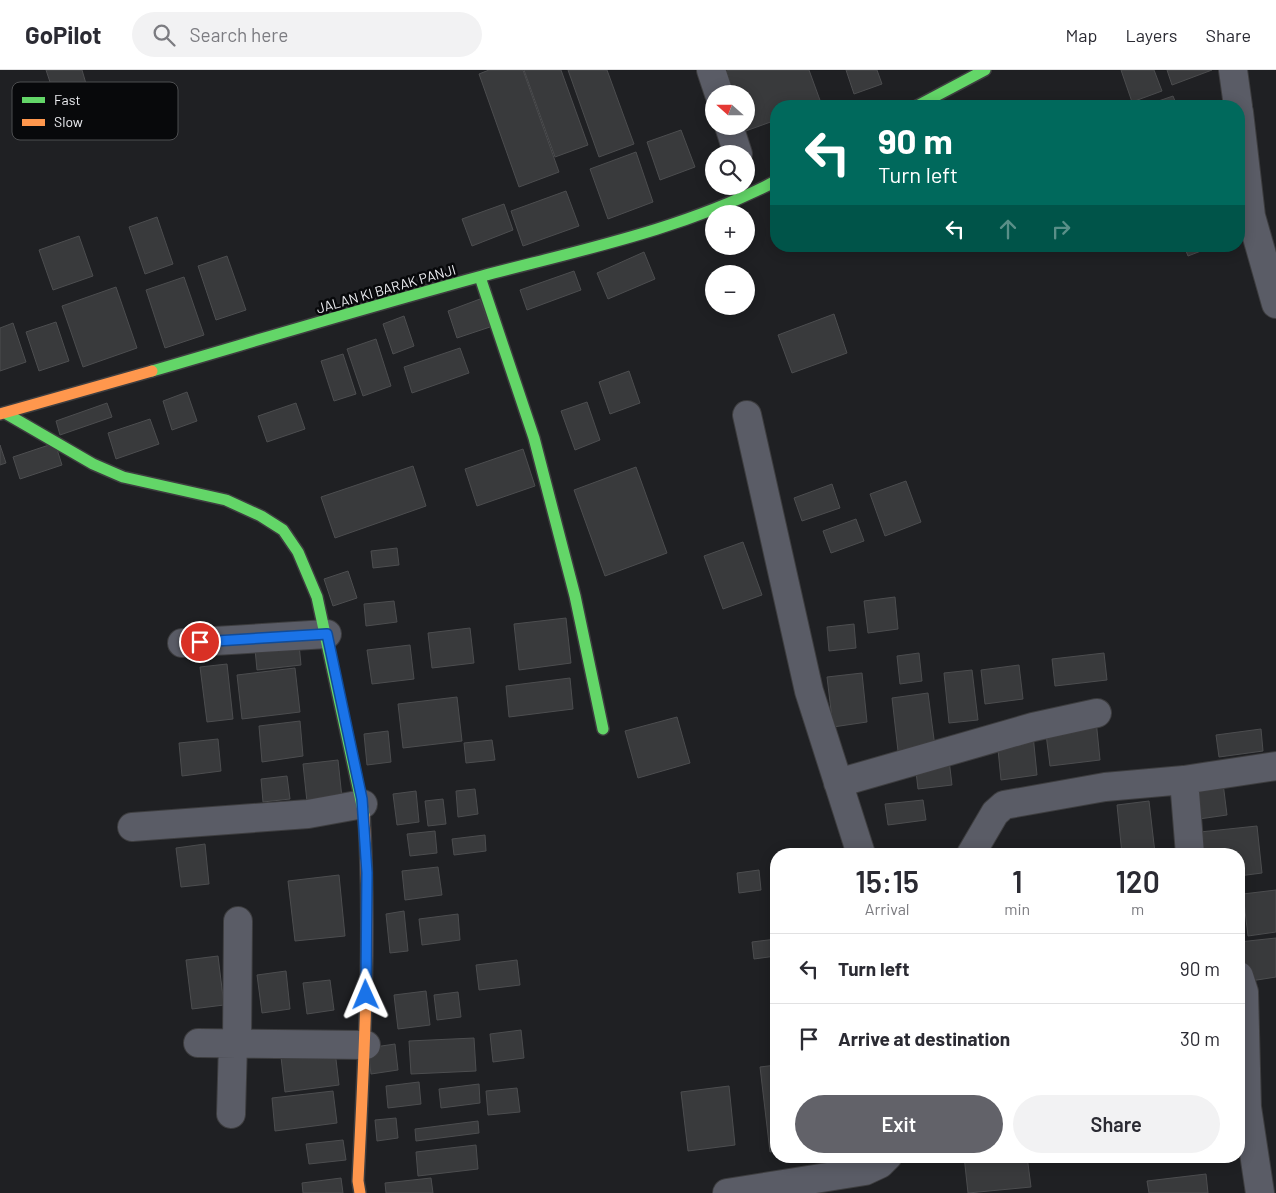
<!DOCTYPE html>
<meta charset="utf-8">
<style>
:root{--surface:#fff;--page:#f2f2f3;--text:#2b2b33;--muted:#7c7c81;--line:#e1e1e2;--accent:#626269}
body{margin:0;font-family:Barlow,sans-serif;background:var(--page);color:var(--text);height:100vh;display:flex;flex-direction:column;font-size:19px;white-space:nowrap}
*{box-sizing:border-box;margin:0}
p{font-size:16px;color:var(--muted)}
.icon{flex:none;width:28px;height:28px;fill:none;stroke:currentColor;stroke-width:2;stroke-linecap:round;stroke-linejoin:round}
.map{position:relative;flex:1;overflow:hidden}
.drawer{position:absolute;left:770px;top:778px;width:475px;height:315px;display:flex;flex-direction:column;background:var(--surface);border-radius:20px;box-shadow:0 2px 12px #0003}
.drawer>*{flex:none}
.top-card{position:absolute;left:770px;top:30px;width:475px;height:152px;border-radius:20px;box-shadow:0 2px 12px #0003;background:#00695c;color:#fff;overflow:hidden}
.needle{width:32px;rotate:291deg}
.buttons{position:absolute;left:705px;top:15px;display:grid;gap:10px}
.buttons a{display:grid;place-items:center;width:50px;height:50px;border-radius:50%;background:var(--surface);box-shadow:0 2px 12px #0003;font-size:25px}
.pin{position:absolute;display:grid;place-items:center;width:42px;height:42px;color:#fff;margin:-21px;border:2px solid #fff;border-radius:50%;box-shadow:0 1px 5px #0007}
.me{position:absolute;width:55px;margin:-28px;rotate:359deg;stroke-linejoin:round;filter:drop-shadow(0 0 4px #0008)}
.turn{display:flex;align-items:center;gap:18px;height:105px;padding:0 25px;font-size:22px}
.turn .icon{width:65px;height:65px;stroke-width:2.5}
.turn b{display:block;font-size:35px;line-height:42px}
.lanes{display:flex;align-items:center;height:48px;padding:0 25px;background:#0003;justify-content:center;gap:25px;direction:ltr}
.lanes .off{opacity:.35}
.eta{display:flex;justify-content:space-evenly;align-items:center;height:85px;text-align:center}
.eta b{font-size:30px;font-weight:600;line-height:35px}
.cta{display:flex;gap:10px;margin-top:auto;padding:10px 25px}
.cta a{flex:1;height:58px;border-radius:30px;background:var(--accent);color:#fff;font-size:20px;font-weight:600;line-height:58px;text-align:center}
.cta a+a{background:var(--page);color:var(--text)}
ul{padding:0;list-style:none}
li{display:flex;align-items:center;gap:15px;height:70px;padding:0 25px;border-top:1px solid var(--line)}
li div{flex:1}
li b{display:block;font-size:19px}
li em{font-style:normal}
header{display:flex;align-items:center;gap:30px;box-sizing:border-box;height:70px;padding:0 25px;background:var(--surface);border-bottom:1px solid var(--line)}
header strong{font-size:24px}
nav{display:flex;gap:28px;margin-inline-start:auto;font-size:18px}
.search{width:350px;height:45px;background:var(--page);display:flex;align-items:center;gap:12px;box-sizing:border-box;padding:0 18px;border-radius:28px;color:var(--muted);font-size:19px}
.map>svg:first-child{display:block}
</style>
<header>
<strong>GoPilot</strong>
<div class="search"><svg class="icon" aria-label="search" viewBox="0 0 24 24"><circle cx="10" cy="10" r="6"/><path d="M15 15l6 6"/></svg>Search here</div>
<nav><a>Map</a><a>Layers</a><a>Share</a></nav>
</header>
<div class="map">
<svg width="1276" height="1123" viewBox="0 0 1276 1123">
<rect width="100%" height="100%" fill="#1f2023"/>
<path fill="#393a3c" stroke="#4c4d4f" d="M46 0H82L87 17 55 27Z
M489 0H523L559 102 519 117 479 4Z
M524 0H561L588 75 555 87Z
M568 0H607L634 74 599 87Z
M720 0H809L821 33 813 36H776V50L743 62 741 56H746V24H729Z
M846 0H877L882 14 854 24Z
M1121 0H1154L1162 21 1132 32Z
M1167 0H1212L1172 15Z
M1173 26 1177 36H1144Z
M1106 32 1107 36H1093Z
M681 60 695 97 660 110 647 72Z
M636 82 653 132 608 149 590 99Z
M566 121 579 156 523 176 511 141Z
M504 134 513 160 472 176 462 149Z
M157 147 173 194 145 204 129 157Z
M79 166 93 206 53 220 39 180Z
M1184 176H1214L1188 186Z
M644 182 655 209 608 229 597 203Z
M227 186 246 240 216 250 198 196Z
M574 201 581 220 527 240 520 220Z
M184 207 204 265 165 278 146 220Z
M116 217 137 278 83 297 62 236Z
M480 229 490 257 457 268 448 241Z
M834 244 847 283 792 303 778 265Z
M404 246 414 276 393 284 383 254Z
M56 252 69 291 39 301 26 262Z
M13 253 26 292 0 301V258Z
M376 269 391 316 363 326 347 279Z
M460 278 469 303 412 323 404 297Z
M343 284 356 324 334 331 321 291Z
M629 301 640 333 610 344 599 312Z
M187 322 197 351 172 360 163 331Z
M587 332 600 370 575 380 561 341Z
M107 333 112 347 60 365 56 351Z
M296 333 305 359 267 372 258 346Z
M150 349 159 374 116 389 108 363Z
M55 373 62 395 20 409 13 387Z
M0 375 6 393 0 395Z
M523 379 535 416 477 436 465 399Z
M413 396 426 436 335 468 321 427Z
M636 397 667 483 605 506 574 420Z
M906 411 921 452 885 466 870 424Z
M832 414 840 438 802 451 794 428Z
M856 449 864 471 831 483 823 461Z
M743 472 762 525 723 539 704 486Z
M397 478 399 495 373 498 371 481Z
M348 501 357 528 333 536 324 509Z
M895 527 898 559 868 563 864 531Z
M394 531 397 552 366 556 364 534Z
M566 548 571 593 519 600 514 554Z
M854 554 856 578 829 581 827 557Z
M470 558 474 593 432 598 428 563Z
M299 574 301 595 257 600 255 579Z
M410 575 414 609 372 614 367 580Z
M919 583 922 611 900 614 897 586Z
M1104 583 1107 610 1055 616 1052 589Z
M227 594 233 649 207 652 200 597Z
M1019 595 1023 629 985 634 981 600Z
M295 598 300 642 242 649 237 605Z
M972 600 978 650 949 653 944 603Z
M862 603 867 652 833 657 827 607Z
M570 608 573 639 509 647 506 616Z
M928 623 935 677 898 681 892 628Z
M457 627 462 671 403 678 398 634Z
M677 647 690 693 638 708 625 661Z
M1096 650 1100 690 1050 696 1045 656Z
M300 651 303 686 262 692 259 656Z
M1261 659 1263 681 1219 687 1216 665Z
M388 661 391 692 367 695 364 664Z
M1033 665 1037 705 1001 710 997 669Z
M218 669 221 701 182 706 179 673Z
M492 670 495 690 466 693 464 673Z
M338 690 342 728 307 732 303 694Z
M949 690 952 715 918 719 915 693Z
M287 706 290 729 263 732 261 709Z
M1223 713 1227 745 1192 750 1188 717Z
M475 719 478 744 458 747 456 721Z
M416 721 419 752 397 755 393 724Z
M443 729 446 754 428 756 425 731Z
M923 730 926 750 888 755 885 734Z
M1149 731 1155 783 1122 784 1117 735Z
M1257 756 1262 803 1239 806V784H1203L1200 762Z
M435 761 437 783 410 786 407 764Z
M485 765 486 781 454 785 452 769Z
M205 774 209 814 181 817 176 778Z
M438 797 442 825 405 830 402 801Z
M759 800 761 820 739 823 737 803Z
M339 805 345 866 295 871 288 811Z
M1276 820V862L1248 866 1243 824Z
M774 836H776V852L775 853Z
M404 841 408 881 390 883 386 844Z
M458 844 460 870 422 875 419 849Z
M1276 868V907L1244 912 1239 872Z
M776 869V886L754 889 752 872Z
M218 886 224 935 192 939 186 890Z
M517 890 520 915 479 920 476 895Z
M286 901 290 939 262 943 257 905Z
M330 910 334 940 307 944 303 913Z
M426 921 430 955 398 959 394 925Z
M458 922 461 947 437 950 434 925Z
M521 960 524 988 493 992 490 964Z
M474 968 476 1001 411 1004 409 971Z
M395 974 398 1000 371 1004 368 978Z
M335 981 339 1015 285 1022 281 987Z
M776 995V1081L770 1082 760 997Z
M419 1012 421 1034 388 1038 386 1016Z
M479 1014 480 1033 441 1038 439 1019Z
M729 1016 735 1075 688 1081 681 1022Z
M517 1018 520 1042 488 1045 486 1021Z
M333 1021 337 1053 275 1061 272 1028Z
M396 1048 398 1068 377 1071 375 1050Z
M478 1051 479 1063 416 1071 415 1059Z
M343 1070 346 1090 309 1094 306 1074Z
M476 1075 478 1099 418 1106 416 1082Z
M833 1086H859L860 1096 834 1099Z
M964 1086H1027L1031 1117 968 1123Z
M1206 1104 1208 1123H1149L1147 1111Z
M341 1108 343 1123H303L302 1113Z
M431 1108 433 1123H386L385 1113Z"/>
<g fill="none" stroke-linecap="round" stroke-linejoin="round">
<g stroke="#3d3d3f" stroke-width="30">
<path id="street" d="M711 0 719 24
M1233 0 1238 36
M1239 42 1251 146 1276 234
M729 56 738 84
M747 345 809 621 861 784
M182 573 327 564
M1184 710 1190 784
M838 713 1033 657 1097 643
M132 757 308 744 363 734
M971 784 995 743 1004 735 1105 717 1184 710 1276 696
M1239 906 1244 922 1247 1037 1260 1123
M198 973 366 975
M237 973 238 851
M231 1044 233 973
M727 1123 865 1101 880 1094 888 1086"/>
</g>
<g stroke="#3d3d3f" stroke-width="14">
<path id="fast" d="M917 36 985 0
M480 207 534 368 575 526 603 659
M152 301C262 269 371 236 482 206 581 180 684 159 776 111
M5 343 93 394 123 407 226 430 261 446 283 460 298 482 317 527 364 745"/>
</g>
<g stroke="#3d3d3f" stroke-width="14">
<path id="slow" d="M0 344 152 301
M360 1123 358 1111C364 989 371 867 364 745"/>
</g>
<use href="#street" stroke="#5a5c66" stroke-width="28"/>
<use href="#fast" stroke="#63d668" stroke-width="11"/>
<use href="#slow" stroke="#ff974d" stroke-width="11"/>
</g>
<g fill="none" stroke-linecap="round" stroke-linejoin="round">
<g stroke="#114b97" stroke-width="12">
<path id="route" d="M200 572 327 564 362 729 367 803 366 925"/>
</g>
<use href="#route" stroke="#1a73e8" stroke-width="9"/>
</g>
<g text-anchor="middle" stroke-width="5" stroke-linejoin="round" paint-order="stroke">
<g font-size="14" fill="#edeef2" stroke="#08090b">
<text transform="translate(386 219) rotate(-16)" y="5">JALAN KI BARAK PANJI</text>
</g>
</g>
<rect x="12" y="12" width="166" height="58" rx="8" fill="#08090b" stroke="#4d4e50" stroke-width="1"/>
<rect x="22" y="27" width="23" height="6" fill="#63d668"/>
<rect x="22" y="49" width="23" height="7" fill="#ff974d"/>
<g font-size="14" fill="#edeef2">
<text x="54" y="35">Fast</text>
<text x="54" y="57">Slow</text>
</g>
</svg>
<div class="buttons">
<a><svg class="needle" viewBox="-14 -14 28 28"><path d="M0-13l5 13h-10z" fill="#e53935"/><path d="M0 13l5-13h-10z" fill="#7c7c81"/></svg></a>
<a><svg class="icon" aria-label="search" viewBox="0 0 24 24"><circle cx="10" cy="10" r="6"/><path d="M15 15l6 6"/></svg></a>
<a>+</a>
<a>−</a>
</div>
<div class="pin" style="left:200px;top:572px;background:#d93025"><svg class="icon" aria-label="arrive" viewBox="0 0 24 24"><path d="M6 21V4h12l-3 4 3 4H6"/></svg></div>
<svg class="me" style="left:366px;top:925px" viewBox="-20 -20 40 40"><path d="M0-17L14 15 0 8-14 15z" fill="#1a73e8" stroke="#fff" stroke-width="4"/></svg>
<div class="top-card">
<div class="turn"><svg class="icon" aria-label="left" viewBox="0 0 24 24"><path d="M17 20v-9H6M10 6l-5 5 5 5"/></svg><div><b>90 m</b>Turn left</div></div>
<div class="lanes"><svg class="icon" aria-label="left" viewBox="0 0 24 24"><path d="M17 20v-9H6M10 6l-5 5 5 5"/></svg><svg class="icon off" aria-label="ahead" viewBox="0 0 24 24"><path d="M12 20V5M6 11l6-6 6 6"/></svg><svg class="icon off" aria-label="right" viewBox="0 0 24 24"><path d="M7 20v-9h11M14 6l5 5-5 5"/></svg></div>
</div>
<section class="drawer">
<div class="eta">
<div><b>15:15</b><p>Arrival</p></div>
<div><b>1</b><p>min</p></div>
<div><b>120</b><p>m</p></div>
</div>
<ul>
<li><svg class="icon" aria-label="left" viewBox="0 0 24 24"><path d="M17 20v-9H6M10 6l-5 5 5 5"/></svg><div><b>Turn left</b></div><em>90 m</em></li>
<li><svg class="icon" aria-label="arrive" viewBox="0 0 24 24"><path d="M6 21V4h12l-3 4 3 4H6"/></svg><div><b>Arrive at destination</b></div><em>30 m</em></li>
</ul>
<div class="cta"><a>Exit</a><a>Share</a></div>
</section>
</div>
